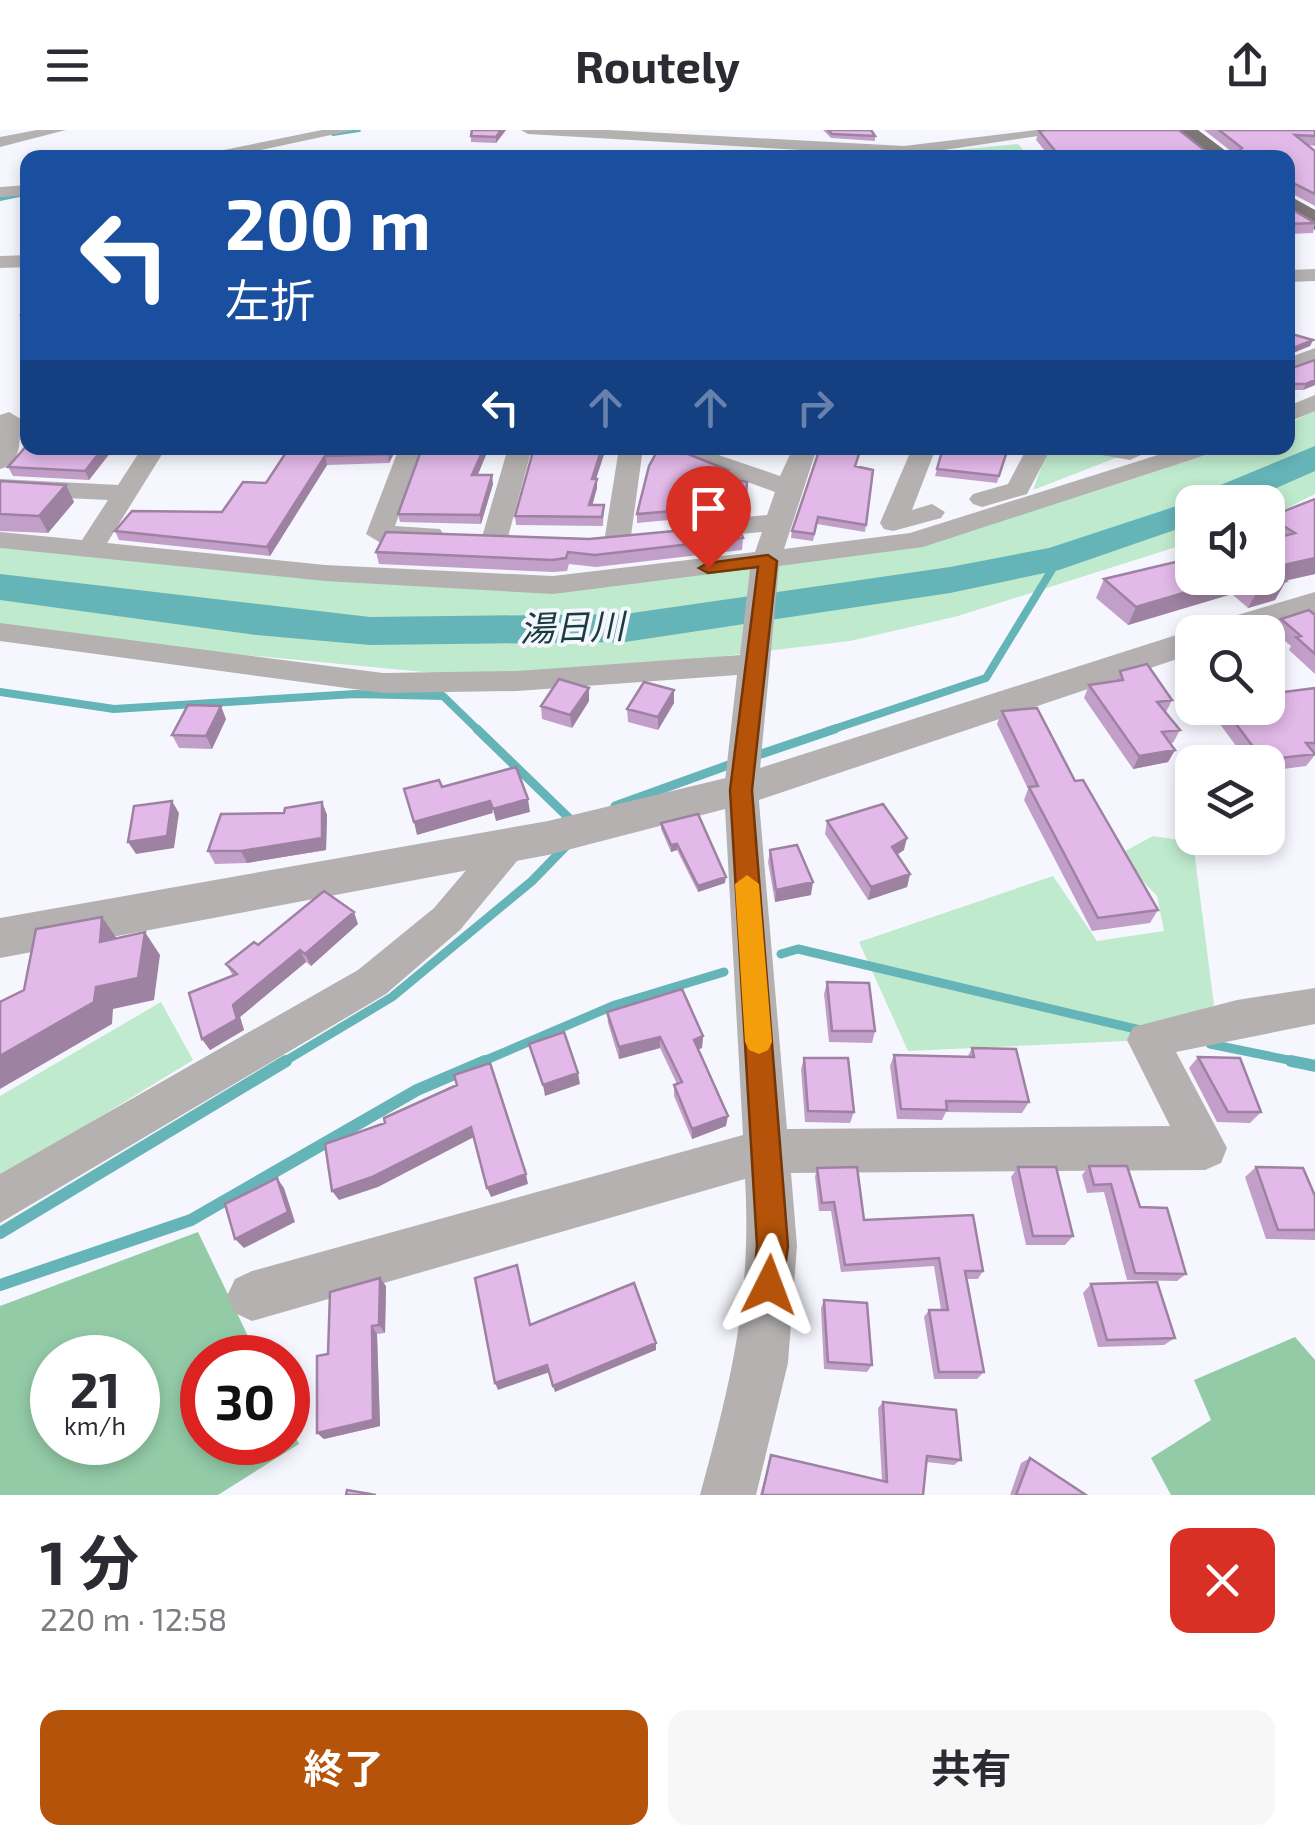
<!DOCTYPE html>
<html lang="ja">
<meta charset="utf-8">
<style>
:root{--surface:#fff;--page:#f7f7f7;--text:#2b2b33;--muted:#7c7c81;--accent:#b45309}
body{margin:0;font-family:"Exo 2","Noto Sans JP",sans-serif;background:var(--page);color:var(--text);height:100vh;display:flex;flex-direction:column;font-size:38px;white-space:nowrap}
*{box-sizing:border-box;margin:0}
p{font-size:32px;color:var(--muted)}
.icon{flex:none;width:55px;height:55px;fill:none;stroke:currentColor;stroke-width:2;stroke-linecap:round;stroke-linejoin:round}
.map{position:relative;height:1365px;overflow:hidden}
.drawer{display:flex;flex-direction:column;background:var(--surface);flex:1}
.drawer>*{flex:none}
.hud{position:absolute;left:20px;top:20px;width:1275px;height:305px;border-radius:20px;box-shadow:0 5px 15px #0003;background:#1a4fa0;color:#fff;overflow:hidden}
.controls{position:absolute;left:1175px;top:355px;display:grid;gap:20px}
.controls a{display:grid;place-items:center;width:110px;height:110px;border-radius:20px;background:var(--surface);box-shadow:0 5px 15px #0003;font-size:50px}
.speed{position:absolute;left:30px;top:1205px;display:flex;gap:20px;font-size:50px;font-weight:700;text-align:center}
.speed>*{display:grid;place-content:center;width:130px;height:130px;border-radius:50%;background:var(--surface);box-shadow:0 5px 15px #0003;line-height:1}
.speed small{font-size:25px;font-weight:400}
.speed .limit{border:15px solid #d22;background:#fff;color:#111}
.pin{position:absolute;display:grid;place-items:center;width:85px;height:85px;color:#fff;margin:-102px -42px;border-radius:50% 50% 50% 0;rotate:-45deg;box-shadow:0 0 10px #0007}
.pin .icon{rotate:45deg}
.me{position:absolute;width:110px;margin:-55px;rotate:3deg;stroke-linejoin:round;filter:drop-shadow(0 0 8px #0008)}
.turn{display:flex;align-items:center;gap:35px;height:210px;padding:0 40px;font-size:45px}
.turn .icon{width:130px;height:130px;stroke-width:2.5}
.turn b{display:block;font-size:70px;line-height:85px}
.lanes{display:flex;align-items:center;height:95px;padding:0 40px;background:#0003;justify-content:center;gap:50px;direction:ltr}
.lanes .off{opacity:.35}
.round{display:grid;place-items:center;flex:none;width:105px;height:105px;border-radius:20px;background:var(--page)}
.summary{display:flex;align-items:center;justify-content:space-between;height:170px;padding:0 40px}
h1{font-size:60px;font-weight:700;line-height:75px}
.button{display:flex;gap:20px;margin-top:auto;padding:20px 40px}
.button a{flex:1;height:115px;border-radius:20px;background:var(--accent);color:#fff;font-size:40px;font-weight:700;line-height:115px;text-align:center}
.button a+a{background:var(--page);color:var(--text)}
header{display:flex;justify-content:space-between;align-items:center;height:130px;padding:0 40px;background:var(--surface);font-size:45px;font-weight:700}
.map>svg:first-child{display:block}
</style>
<header><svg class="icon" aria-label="menu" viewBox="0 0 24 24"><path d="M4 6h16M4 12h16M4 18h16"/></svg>Routely<svg class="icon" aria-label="share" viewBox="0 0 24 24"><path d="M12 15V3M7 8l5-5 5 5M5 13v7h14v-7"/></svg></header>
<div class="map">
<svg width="1315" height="1365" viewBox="0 0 1315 1365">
<rect width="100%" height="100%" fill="#f6f7fe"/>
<path fill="#bfeacd" d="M1018 14 1029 27 915 24Z
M1315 280V364L1268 388V372H1192V412L958 486 850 511 517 551 141 515 0 494V418L298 441 633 449 935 405 1231 318H1288V294Z
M1048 318 1126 324 1033 360Z
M1153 706 1193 712 1214 875 1177 903 1148 910 908 921 859 812 1053 746 1097 811 1164 801 1157 766 1118 725Z
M161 872 193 930 0 1048V966Z"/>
<path fill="#93cba7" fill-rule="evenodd" d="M198 1102 258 1227 202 1228V1312H288V1290L299 1314 218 1365H0V1176ZM52 1228H138V1312H52Z
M1295 1207 1315 1230V1365H1171L1151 1328 1211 1290 1194 1250Z"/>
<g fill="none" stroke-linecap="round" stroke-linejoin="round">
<path stroke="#65b4b8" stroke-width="4" d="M333 4 359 0
M0 69 24 64"/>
<path stroke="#65b4b8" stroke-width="8" d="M0 562 114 579 355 564 443 566 479 601
M828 601 986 548 1059 428"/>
<path stroke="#65b4b8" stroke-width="9" d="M477 599 574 693
M752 627 835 599
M615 676 737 632
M781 824 798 819 1140 900
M1210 914 1303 933
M282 933 392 867 532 751 569 713
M479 933 615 875 724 842"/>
<path stroke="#65b4b8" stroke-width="12" d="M1291 931 1315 936
M0 1103 286 931
M0 1155 191 1090 417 960 485 931"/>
<path fill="#65b4b8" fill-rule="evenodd" d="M1315 316V341L1244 372H1192V394L1059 440 950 463 625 512 370 515 256 505 0 470V444L370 487 625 484 950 437 1049 418 1195 370 1199 364Z"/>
<path fill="#b5b1b1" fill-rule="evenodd" d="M37 0H66L0 17V7Z
M322 0H354L224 28 204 24Z
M521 0H608L904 16 1036 0H1079L904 26 528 4Z
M28 55V65L0 67V57Z
M28 125V137L0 138V126Z
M1315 139V151L1288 152V140Z
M1315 218V232L1288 242V228Z
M1315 265V281L1288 292V276Z
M9 282 21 289C19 309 23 334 0 339V285Z
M142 318H166L107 413 325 435 553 446 755 422 762 402 693 408 680 400 693 392 767 385 775 362 667 323 664 318H698L780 346 793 318H817L784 419 910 403 1180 318H1215L1212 323 923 417 779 436 758 660 787 999 1170 996 1127 910 1133 897 1237 870 1315 858V894L1176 922 1227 1018 1221 1033 1205 1040 791 1043 797 1116 788 1233 756 1365H700C731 1251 752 1168 745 1049L252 1191 235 1183 227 1166 235 1149 252 1141 743 1005 724 660 737 545 517 561 383 563 0 511V493L383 543 517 541 740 525 750 439 553 464 325 451 0 418V402L82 410 108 370 0 365V349L118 355Z
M399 318H423L395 396 440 399 444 405 440 411 379 412 366 404Z
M508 318H532L508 407 495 415 482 407Z
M619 318H643L631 406 618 414 605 406Z
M912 318H936L912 380 932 374 945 382 941 388 893 401 884 399 880 393Z
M1027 318H1051L1027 364 982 377 973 374 969 369 973 364 1008 354Z
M1087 318H1156L1130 330 1090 323Z
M509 701 522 705 527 715 522 725 460 800 386 864 0 1093V1044L358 840 434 778 496 705Z"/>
<path fill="#b5b1b1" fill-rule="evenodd" d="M1315 462V485L1257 502H1202L1207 494Z
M1192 500 1200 502H1192V524L756 671 548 725 0 828V788L548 691 738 645Z"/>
<path fill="#7d7676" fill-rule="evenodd" d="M1171 0H1198L1235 28H1206Z
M1288 65 1315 80V100L1288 85Z"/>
</g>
<path fill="#c29fc8" d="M506 0 496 13 471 12V6Z
M823 0H871L875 6V11L831 8Z
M1204 0H1315V16L1308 15 1315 21V76L1291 63 1290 78 1315 92 1313 103 1288 104V28H1051L1036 10 1039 1 1207 22H1232Z
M28 179V192L22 191 19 185Z
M1288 203 1313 210 1310 216 1288 225 1289 239 1315 255 1303 260H1291L1288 255Z
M28 318H114L89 350 13 346 8 337Z
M289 318H397L389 333 327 335 270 426 119 410 115 401 222 382 266 353Z
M534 318H606L596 349 597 358 592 375H604L603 396 516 395 515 386Z
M943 318H1008L997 353 935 346Z
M856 336 873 340 865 402 817 394 813 411 791 408 792 401Z
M728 340V348L747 352 745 383 637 393V384Z
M477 345 493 354 481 394 400 392 398 384Z
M0 351 66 355 74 372 48 403 0 401Z
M1315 369V444L1285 451 1275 470 1248 478 1232 464 1128 495 1096 468 1104 449 1268 448V390L1269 387Z
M743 408 742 420 596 437 569 434 567 441 553 442 379 434 376 422 589 409Z
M1315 485V544L1289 520 1291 516 1273 501 1281 489Z
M1120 541 1172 570 1166 582 1180 600 1173 613H1170L1175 620 1168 632 1133 639 1084 568 1089 555 1115 551Z
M589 558V571L572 598 542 589 541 576Z
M1315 558V625L1306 636 1268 641V632H1248L1208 578H1268Z
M674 573 658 600 628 592 627 579Z
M1002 581 1075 651 1158 780 1150 793 1092 801 1024 670 1028 659 997 594Z
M226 589 212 619 179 618 172 605Z
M322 672 327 685 326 720 247 733 215 734 208 721 284 683Z
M827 691 904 720 897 725 910 744 907 757 868 770 825 704Z
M661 693 725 753 698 762 677 720 671 722 661 699Z
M770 720 811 765 775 772 768 732Z
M358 794 311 836 306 832 240 887 244 900 210 920 202 909 233 846 226 834 258 815Z
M827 852 875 901 872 913 829 912 824 864Z
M607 882 703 906 702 918 698 919 726 996 692 1009 674 966V955L677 954 660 918 619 929 608 893Z
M972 918 1029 972 1022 983 946 982 942 990 897 989 890 936 894 925 968 926Z
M1198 927 1261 982 1250 993 1217 992 1189 938Z
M804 928 854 982 850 993 805 992 801 939Z
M1089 1036 1140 1077 1186 1144 1177 1151 1127 1150 1104 1062 1087 1063 1082 1045Z
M1018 1037 1073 1106 1065 1115H1026L1011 1047Z
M1256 1037 1315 1066V1110L1266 1109 1245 1047Z
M817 1038 864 1090 983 1141 978 1149H966L984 1242 977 1249H934L924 1187 929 1180H941L934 1136 841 1142 831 1081H819L815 1047Z
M1091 1154 1175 1208 1164 1215 1098 1217 1083 1163Z
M386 1156 385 1203 377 1204 380 1296 324 1309 317 1303Z
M824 1170 872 1235 867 1242 824 1239 821 1178Z
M883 1272 961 1330 954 1335 926 1332 923 1365H760L771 1325 882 1351 878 1278Z
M1030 1328 1086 1365H1010L1021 1333Z"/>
<path fill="#9e82a2" d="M501 0H506L496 13V7Z
M1313 210 1310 216 1288 225V220Z
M1315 250V255L1303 260 1306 254Z
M103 318H114L89 350 85 341Z
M391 318H397L389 333 388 324Z
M484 318H489L474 354 472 345Z
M602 318H606L593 358 592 349Z
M325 326 327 335 270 426 267 417Z
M492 345 493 354 481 394 480 385Z
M597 349V358L590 384 589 375Z
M66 355 74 372 48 403 39 386Z
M1315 428V444L1260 456 1270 438Z
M1234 448H1240L1232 464 1128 495 1136 477Z
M1286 451 1275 470 1248 478 1258 460Z
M589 558V571L572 598 570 585Z
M674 560V573L658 600V587Z
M221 576 226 589 212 619 206 606Z
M1175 620 1168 632 1133 639 1139 626Z
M528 669 530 682 496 691 493 679Z
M172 671 179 683 174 718 136 724 128 712Z
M490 671 493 683 417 705 414 692Z
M322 672 327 685 326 720 247 733 241 721Z
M907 708 904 720 888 730 892 717Z
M677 714V720L671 722V715Z
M910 744 907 757 868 770 871 757Z
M726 747 725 753 698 762V756Z
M813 752 811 765 775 772 776 760Z
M354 782 358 794 311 836 305 824Z
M102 787 118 810 100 812Z
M145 802 160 825 154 870 113 879 112 894 0 959V926L96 857Z
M300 820 306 832 240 887 244 900 210 920 202 909 233 875Z
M703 906 702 918 693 921 694 910Z
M660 907V918L619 929V917Z
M578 943 580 954 545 966 543 955Z
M728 986 726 996 692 1009V999Z
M471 997 474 1007 378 1057 339 1070 332 1061Z
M526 1044 528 1054 491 1067 487 1058Z
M277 1048 284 1058 295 1092 244 1118 235 1109Z
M380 1148 386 1156 385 1203 379 1195Z
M372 1196 377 1204 380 1296 324 1309 317 1303Z
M656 1213V1220L555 1262 553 1256Z
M547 1235 550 1242 498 1260 495 1253Z"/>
<path fill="#e2b9e8" stroke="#9e82a2" stroke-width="2.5" d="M472 0H501L496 7 471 6Z
M828 0H871L875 6 832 4Z
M1046 0H1179L1207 22H1238L1242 18 1219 0H1315V6L1295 5 1315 21V64L1291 52 1290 78 1315 93 1288 94V28H1061L1039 1Z
M1288 203 1313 210 1288 220 1289 239 1315 230V250L1306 254H1294L1288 246Z
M28 314V318H103L85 341 8 337Z
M289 318H391L388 324 325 326 267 417 115 401 132 381 222 382 243 352 266 353Z
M422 318H484L472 345H492L480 385 398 384Z
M534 318H602L592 349H597L589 375H604L602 387 515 386Z
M659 318H673L728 340 723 347 747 352 745 375 637 384 649 336Z
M820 318H861L855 336 873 340 866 395 818 387 814 404 792 401Z
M943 318H1008L999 346 937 339Z
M0 351 66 355 39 386 0 384Z
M1315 369V428L1270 438 1286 451 1258 460 1244 448H1268V410L1295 403 1269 387Z
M738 395 743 408 595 425 568 422 566 428 552 430 376 422 386 402 589 409Z
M1192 428V448H1234L1136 477 1104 449Z
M1309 480 1315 485V524L1296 507 1301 506 1281 489Z
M1147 534 1172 570 1157 572 1180 600 1162 602 1175 620 1139 626 1089 555 1123 550 1120 541Z
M559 549 589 558 570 585 541 576Z
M644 552 674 560 658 587 627 579Z
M1315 558V613H1306L1315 624 1263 630 1224 578H1268V564Z
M188 575 221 576 206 606 172 605Z
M1037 578 1075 651 1083 650 1158 780 1098 788 1029 657 1038 656 1002 581Z
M516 637 528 669 493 679 490 671 414 692 404 659 439 650 442 657Z
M172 671 167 706 128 712 134 676Z
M322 672V708L241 721H208L221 684 284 683 285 678Z
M883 674 907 708 892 717 910 744 871 757 827 691Z
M698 684 726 747 698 756 677 714 671 715 661 693Z
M797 715 813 752 776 760 770 720Z
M324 761 354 782 305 824 300 820 233 875 237 889 202 909 189 863 237 844 226 834 254 812 258 815Z
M102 787 100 812 145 802 138 848 96 857 94 872 0 926V872L24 860 36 799Z
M827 852 869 853 875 901H832Z
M682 859 703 906 694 910 728 986 692 999 674 955 682 952 660 907 619 917 607 882Z
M564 902 578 943 543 955 529 914Z
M972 918 1016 919 1029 972 946 971 947 980 901 979 894 925 974 927Z
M1198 927 1240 928 1261 982H1228Z
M804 928H848L854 982 808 981Z
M490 933 526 1044 487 1058 471 997 372 1047 332 1061 325 1014 385 993 384 988 457 955 454 945Z
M1089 1036H1127L1140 1077 1167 1078 1186 1144 1135 1143 1111 1054 1094 1055Z
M857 1037 864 1090 973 1085 983 1141H965L984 1242H939L929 1180H948L939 1128 845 1135 834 1072 822 1073 817 1038Z
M1018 1037H1056L1073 1106H1033Z
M1256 1037 1303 1038 1315 1066V1100H1278Z
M277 1048 288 1082 235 1109 225 1074Z
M517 1135 530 1195 634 1153 656 1213 553 1256 547 1235 495 1253 475 1148Z
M380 1148 379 1195 372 1196 373 1290 317 1303V1226L328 1224 330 1162Z
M1157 1152 1175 1208 1107 1210 1091 1154Z
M824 1170 867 1173 872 1235 828 1232Z
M883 1272 956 1280 961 1330 927 1326 923 1365H762L771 1325 887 1352Z
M1030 1328 1086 1365H1016Z
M347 1360 376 1365H346Z"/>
<path fill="#b45309" stroke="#753606" stroke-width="2.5" d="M768 425 777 431 752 660 788 1116 781 1167 769 1171 758 1167 753 1155 757 1116 730 660 758 437 708 443 699 438 708 433Z"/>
<path fill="#f59e0b" d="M747 745 759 754 772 912 768 920 759 924 749 920 745 912 735 754Z"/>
<g text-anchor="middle" stroke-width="8" stroke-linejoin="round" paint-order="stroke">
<g font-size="35" font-style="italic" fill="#173d3f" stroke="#f6f7fe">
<text transform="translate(572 498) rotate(-2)" y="12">湯日川</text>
</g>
</g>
</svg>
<div class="controls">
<a><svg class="icon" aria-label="sound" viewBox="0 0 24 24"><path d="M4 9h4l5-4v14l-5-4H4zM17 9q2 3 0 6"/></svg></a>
<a><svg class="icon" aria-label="search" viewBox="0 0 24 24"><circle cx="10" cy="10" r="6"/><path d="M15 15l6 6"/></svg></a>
<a><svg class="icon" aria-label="layers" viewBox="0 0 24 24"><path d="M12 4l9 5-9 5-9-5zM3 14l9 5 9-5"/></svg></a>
</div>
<div class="speed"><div>21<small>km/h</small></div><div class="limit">30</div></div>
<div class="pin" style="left:708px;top:438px;background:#d93025"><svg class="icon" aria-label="arrive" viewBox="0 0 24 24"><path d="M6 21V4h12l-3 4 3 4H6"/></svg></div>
<svg class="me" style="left:769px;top:1155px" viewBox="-20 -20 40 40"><path d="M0-17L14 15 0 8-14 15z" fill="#b45309" stroke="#fff" stroke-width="4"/></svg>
<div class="hud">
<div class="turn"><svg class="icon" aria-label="left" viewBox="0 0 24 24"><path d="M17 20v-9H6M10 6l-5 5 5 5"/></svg><div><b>200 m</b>左折</div></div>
<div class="lanes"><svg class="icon" aria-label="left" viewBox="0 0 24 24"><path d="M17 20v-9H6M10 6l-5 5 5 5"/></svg><svg class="icon off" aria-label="ahead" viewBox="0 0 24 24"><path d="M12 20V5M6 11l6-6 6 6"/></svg><svg class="icon off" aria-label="ahead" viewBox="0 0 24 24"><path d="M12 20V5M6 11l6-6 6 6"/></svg><svg class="icon off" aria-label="right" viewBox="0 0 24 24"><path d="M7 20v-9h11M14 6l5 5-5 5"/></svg></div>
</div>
</div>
<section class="drawer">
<div class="summary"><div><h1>1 分</h1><p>220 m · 12:58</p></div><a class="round" style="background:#d93025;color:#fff"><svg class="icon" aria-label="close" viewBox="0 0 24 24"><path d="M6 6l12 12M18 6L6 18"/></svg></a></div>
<div class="button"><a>終了</a><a>共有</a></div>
</section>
